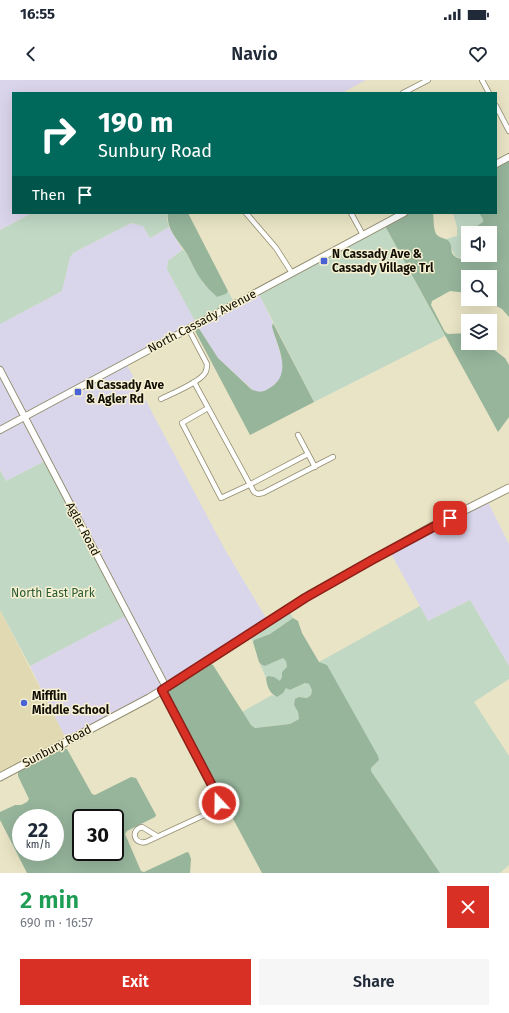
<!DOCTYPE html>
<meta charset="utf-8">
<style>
:root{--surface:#fff;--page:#f6f6f7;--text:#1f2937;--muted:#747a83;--accent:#d93025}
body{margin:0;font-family:"Fira Sans",sans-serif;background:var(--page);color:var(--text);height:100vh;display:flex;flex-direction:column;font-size:15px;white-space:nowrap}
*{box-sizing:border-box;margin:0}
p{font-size:13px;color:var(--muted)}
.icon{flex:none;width:22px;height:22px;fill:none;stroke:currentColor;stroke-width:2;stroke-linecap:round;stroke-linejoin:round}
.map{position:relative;height:793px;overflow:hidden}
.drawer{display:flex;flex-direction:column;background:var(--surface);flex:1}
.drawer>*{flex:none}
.banner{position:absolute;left:12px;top:12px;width:485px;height:122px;border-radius:0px;box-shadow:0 4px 16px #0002;background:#00695c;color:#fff;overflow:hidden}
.controls{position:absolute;left:461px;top:146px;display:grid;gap:8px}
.controls a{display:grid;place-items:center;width:36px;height:36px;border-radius:0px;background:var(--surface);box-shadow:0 4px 16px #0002;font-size:20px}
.speed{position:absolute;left:12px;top:729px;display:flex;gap:8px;font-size:20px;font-weight:700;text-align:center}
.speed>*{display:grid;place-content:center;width:52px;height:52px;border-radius:50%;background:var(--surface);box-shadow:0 4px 16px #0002;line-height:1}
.speed small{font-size:10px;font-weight:400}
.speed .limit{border:2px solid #111;border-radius:6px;background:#fff;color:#111}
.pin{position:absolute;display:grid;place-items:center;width:34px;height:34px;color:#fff;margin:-17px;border-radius:8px;box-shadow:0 2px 6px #0006}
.me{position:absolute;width:44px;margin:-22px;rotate:339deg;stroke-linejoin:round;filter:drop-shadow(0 0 3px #0008)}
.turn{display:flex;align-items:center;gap:14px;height:84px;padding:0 20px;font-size:18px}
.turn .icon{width:52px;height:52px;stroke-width:2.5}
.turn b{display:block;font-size:28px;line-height:34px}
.then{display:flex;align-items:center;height:38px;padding:0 20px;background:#0003;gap:8px;font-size:15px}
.round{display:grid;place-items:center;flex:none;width:42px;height:42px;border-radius:0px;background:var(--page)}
.overview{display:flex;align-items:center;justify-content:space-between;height:68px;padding:0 20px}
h1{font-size:24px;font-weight:600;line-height:30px;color:#1e9e55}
.primary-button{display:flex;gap:8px;margin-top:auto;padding:8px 20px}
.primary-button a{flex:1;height:46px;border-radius:0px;background:var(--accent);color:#fff;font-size:16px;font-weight:600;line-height:46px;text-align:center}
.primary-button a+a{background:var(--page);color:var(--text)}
.status{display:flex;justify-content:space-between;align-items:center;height:28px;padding:0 20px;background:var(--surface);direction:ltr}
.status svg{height:11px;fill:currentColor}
header{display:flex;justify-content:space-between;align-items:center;height:52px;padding:0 20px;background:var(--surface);font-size:18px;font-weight:600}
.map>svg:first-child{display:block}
</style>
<div class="status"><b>16:55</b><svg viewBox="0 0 49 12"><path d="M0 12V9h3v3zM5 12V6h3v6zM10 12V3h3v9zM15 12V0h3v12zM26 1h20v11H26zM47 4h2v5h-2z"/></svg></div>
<header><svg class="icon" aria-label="back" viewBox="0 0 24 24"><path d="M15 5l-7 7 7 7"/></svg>Navio<svg class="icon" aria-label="heart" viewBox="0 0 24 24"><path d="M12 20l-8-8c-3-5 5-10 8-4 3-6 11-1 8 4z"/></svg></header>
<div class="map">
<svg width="509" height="793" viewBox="0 0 509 793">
<rect width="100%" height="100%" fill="#e9e4c5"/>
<path fill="#d9d6ec" d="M131 143 143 146 150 158 169 147 182 169 181 171 168 181 167 189 196 243 259 214 273 243 272 247 282 280 283 291 279 300 269 309 261 312H255L218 278 198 247 127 285 224 468 266 538 175 599 171 600H167L161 593 49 379 6 401 0 390V244L62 211 70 177 73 173Z
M486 418 509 464V586L470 520 428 541 389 470Z"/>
<path fill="#dbd5eb" d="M0 0H366L342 13H13V133H32L0 150Z
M130 533 165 599V608L67 661 30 586Z"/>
<path fill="#e0d9b2" d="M0 530 66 659 0 695Z"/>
<path fill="#c1d8c5" d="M32 133H168L167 139 169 147 150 158 143 146 131 143 73 173 70 177 62 211 0 244V150Z
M453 133H479L483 139V143L474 148 470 153H468L467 162 468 175H472L469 178C448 180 457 170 446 159L457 156V147Z
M385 146 445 256 314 322 259 214Z
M182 169 186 173 203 203 217 217 226 214 228 211 234 222 196 243 167 189 168 181 181 171Z
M45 381 125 536 30 586 0 530V390L6 401Z
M470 520 509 586V599L474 622 509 676V785L500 793H440L371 691V688L379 680 319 582 420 526 428 541Z
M289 531 293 538 270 554 254 560 253 562 250 556Z
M283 578 286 581 287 587 280 602 268 596 266 598 259 582 262 585 265 586Z
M305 603 309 604 312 610 311 615 307 618 299 617 294 625 298 632 299 639 290 644 255 648 251 645 242 632 272 615 277 617 286 608 291 610Z"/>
<path fill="#96b59b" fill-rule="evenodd" d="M509 79V237L502 229 483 219H490V197H468V213L450 211 432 221 431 225 445 252 448 254 468 253V263H485L505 278 509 285V337L498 352 385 146 409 133H433C434 139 433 151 437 155 441 159 448 158 450 163 452 166 451 170 452 173 456 180 463 179 469 178L472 175H490V153H470L474 148 483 142V139L479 133H496V86Z
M168 133H188L228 211 226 214 217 217C212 212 206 207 202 201 196 193 192 183 187 174 179 161 166 150 168 133Z
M273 243 314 322 250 355 194 249 198 247 218 278 251 309C257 312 262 313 268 309 294 295 278 268 272 247Z
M293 538 298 541 302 553 319 582 327 585 378 676 379 680 371 688V691L440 793H262L168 617 169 610 211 584 213 585 251 645 255 648 290 644 299 639 298 632 294 625 295 619 299 617 307 618 311 615 312 610 309 604 305 603 290 610 286 608 283 613 277 617C269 613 267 606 266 598L268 596 274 597 280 601 282 597V592L287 587 286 581 283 578 265 586 262 585 259 582 253 562 254 560 270 554Z
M63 668 67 669 92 714 95 715 131 697 136 698 156 735 155 737 127 751 125 754 141 791 144 792 187 772 189 773 191 779 190 793H27L0 740V732L15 725H21L27 722 29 719 18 696V692ZM21 738H55V772H21ZM81 738H115V772H81Z"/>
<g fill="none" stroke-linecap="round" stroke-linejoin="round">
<g stroke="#938e71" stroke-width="6">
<path id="street" d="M482 0 489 13
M403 13 428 0
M496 26 509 51
M246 133 276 168 292 193
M351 133 363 155
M194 302 254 412 258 414 263 413 333 377
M161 319C171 314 200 302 205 293 207 290 207 287 207 284L188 248
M208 328 182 343 221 418 249 405 308 374
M298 355 315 387
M157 756 142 747C130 750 134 765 146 762L213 731C219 726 220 722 217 715L162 610"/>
</g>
<g stroke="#938e71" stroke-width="8">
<path id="secondary" d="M496 84 509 77
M0 290 166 607
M0 350 404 133"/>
</g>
<g stroke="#938e71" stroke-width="9">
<path id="primary" d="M0 697 149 618 177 601 309 515 433 446 509 408"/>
</g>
<use href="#street" stroke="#fff" stroke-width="4.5"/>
<use href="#secondary" stroke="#fff" stroke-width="6"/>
<use href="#primary" stroke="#fff" stroke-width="7"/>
</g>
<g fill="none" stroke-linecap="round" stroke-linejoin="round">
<g stroke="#8d1f18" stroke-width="10">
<path id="route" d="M219 723 217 715 162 610 305 518 372 480 450 438"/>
</g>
<use href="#route" stroke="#d93025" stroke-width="7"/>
</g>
<g fill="#4962d6" stroke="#f7f1d2" stroke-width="1.5">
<rect x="320" y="177" width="8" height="8" rx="2"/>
<rect x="74" y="308" width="8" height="8" rx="2"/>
<circle cx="24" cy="623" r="4"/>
</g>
<g text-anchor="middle" stroke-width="3" stroke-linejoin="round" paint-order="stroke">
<g font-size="12" font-weight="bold" fill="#100e05" stroke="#f7f1d2" text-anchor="start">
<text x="332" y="178">N Cassady Ave &amp;<tspan x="332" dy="14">Cassady Village Trl</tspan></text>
<text x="86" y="309">N Cassady Ave<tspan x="86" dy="14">&amp; Agler Rd</tspan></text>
<text x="32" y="620">Mifflin<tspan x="32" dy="14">Middle School</tspan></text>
</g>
<g font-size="12" fill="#100e05" stroke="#f7f1d2">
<text transform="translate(202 241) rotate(-28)" y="4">North Cassady Avenue</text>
<text transform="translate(83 449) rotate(62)" y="4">Agler Road</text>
<text transform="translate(57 666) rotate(-28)" y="4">Sunbury Road</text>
</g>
<g font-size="12" fill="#295935" stroke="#f7f1d2">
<text x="53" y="517">North East Park</text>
</g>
</g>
</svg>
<div class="controls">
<a><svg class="icon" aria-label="sound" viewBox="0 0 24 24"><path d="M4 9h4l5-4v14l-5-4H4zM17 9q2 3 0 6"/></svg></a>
<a><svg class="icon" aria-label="search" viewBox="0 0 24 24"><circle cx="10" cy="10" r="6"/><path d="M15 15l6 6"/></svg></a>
<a><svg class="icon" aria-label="layers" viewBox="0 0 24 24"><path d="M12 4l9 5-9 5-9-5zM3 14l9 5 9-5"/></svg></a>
</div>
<div class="speed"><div>22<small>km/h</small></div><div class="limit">30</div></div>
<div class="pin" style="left:450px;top:438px;background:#d93025"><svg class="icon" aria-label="arrive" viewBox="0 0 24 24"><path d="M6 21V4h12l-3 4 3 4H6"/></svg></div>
<svg class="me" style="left:219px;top:723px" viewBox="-20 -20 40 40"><circle r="17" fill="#d93025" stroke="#fff" stroke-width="3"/><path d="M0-11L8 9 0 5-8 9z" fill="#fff"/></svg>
<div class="banner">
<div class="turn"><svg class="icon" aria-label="right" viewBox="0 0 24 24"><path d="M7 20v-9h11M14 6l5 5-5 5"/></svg><div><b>190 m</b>Sunbury Road</div></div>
<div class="then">Then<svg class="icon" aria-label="arrive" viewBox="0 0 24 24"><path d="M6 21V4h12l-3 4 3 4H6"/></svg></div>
</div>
</div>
<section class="drawer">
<div class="overview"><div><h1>2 min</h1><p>690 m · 16:57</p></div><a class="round" style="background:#d93025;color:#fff"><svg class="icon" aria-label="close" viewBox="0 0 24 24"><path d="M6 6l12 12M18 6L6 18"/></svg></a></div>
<div class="primary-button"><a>Exit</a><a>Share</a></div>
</section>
